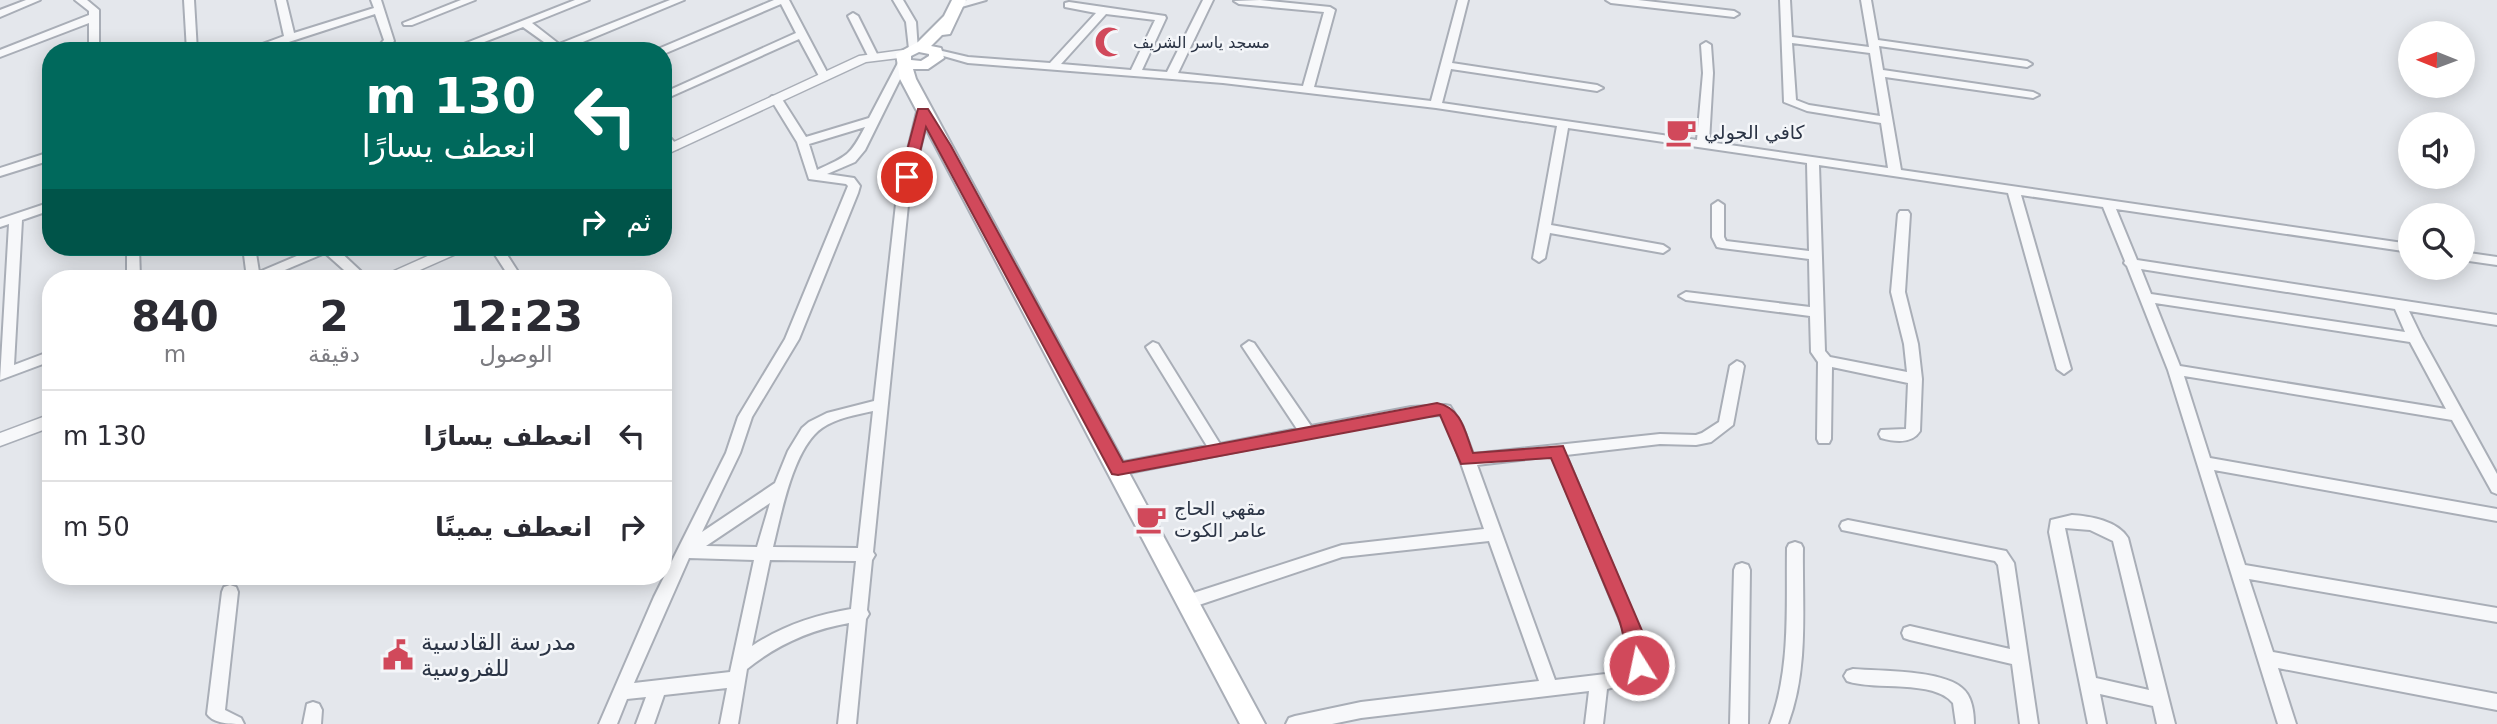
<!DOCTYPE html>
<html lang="ar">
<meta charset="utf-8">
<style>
:root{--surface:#fff;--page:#f7f7f7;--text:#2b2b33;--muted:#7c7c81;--line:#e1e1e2}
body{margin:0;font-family:"DejaVu Sans",Cairo,sans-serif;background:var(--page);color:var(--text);direction:rtl;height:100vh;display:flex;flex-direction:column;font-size:26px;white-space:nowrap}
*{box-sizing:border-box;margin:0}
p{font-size:23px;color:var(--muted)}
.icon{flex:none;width:38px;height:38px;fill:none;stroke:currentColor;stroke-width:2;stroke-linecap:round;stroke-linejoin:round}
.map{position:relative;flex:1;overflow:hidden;direction:ltr}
.drawer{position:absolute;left:42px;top:270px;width:630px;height:315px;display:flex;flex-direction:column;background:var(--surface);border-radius:28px;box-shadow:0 4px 18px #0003;direction:rtl}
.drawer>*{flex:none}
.top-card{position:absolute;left:42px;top:42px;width:630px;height:214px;border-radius:28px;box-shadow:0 4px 18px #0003;direction:rtl;background:#00695c;color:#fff;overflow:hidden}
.needle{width:46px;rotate:271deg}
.buttons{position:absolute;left:2398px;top:21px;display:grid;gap:14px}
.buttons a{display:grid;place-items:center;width:77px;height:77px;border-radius:50%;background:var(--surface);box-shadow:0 4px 18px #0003;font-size:35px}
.pin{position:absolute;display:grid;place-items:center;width:60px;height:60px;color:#fff;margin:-30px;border:4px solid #fff;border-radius:50%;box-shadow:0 2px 7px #0007}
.me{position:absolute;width:77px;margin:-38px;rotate:350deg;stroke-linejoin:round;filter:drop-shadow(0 0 5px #0008)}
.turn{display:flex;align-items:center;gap:24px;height:147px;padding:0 21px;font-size:32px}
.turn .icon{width:91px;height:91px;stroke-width:2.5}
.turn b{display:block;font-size:49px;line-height:60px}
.then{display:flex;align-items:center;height:66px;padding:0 21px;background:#0003;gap:14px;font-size:26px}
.eta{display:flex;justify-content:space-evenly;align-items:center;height:119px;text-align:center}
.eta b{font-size:42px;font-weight:600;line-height:49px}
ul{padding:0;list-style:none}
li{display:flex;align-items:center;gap:21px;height:91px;padding:0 21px;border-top:2px solid var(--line)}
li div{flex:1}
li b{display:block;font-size:26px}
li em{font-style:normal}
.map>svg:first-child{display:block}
</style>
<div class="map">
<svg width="2497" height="724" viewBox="0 0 2497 724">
<rect width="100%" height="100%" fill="#e4e7ec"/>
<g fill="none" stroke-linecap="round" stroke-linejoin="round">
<g stroke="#a9aeb7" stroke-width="4">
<path id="minor" d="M26 0H40L0 17V10Z
M75 0H87L99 10V51H89V23L0 57V50L89 15V11Z
M184 0H194L197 51H187Z
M276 0H286L294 33 374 8 371 0H381L394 41 385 51H374L384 40 375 14 261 51H244L284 36Z
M461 0H475L412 25H404L403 23Z
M575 0H589L532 23 559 44 670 0H684L566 49 567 51H546L551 47 523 27 461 51H446Z
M774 0H789L829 76 828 78H820L799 39 663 100V93L796 33 781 4 666 53 657 51 658 49Z
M893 0H903L916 22 918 51H910L909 49 906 22Z
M967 0H986L958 8 953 5Z
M1203 0H1213L1178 73 1303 86 1324 12 1239 4 1234 1 1260 0 1330 7 1335 10 1314 87 1431 101 1458 0H1468L1452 63 1597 85 1603 88 1597 91 1451 69 1442 103 1697 140 1703 73 1701 45 1706 42 1711 45 1713 73 1709 142 1888 168 1881 123 1807 111 1784 102 1780 0H1790L1792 37 1869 47 1861 0H1871L1878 40 2027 61 2032 64 2027 67 1879 46 1883 70 2033 92 2039 95 2033 98 1885 77 1901 170 2410 244V252L2116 209 2137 260 2497 315V325L2409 311 2422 338 2497 474V494L2492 492 2452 420 2184 376 2210 458 2497 509V521L2214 470 2245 565 2497 608V622L2249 579 2273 652 2497 694V710L2278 668 2296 724H2278L2168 370 2127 266 2124 263 2125 261 2103 207 2021 195 2071 369 2064 374 2057 369 2008 193 1819 165 1825 351 1830 357 1907 372 1904 344 1891 292 1898 214 1900 211H1908L1910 214 1905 292 1918 344 1922 379 1920 431C1912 444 1895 442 1881 438L1879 434 1881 430 1906 429 1908 383 1832 367 1831 439 1829 443H1819L1817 439 1818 362 1811 352 1810 316 1686 300 1679 296 1686 292 1810 307 1809 259 1722 248 1717 247 1712 237V205L1718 201 1724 205V237L1726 241 1809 251 1807 163 1568 128 1551 225 1663 245 1669 249 1663 253 1550 233 1545 258 1539 262 1533 258 1557 126 1436 108 1223 83 968 63 933 53 938 50 968 57 1050 63 1096 13 1065 7V3L1069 2 1165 16 1166 18 1142 70 1167 72ZM1106 14 1155 20 1131 70 1061 64ZM1792 43 1870 53 1880 116 1809 105 1796 100ZM2141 269 2395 309 2405 332 2151 294ZM2155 303 2410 342 2446 409 2180 366Z
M1606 0H1638L1734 11 1739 14 1734 17 1611 3Z
M853 13 858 16 878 56 877 58H869L848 16Z
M904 58 909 61 865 150 855 162 827 174 854 178 860 186 858 193 799 339 752 417 740 453 702 532 775 483 788 451 802 428 809 422 827 413 874 401 897 195 917 112 923 109 927 110 929 112 909 195 873 552 875 555 872 560 867 610 869 614 866 619 856 724H838L849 623C810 630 778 644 747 669L738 724H720L727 688 664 695 654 724H636L646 697 627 699 617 724H599L654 597 726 453 738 417 785 339 848 186 846 184 809 179 797 142 770 98 772 96H780L806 137 869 118 899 61ZM865 127C850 156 847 156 817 170L809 144ZM873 411 858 548 773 547C781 515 793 448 822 428 837 418 855 415 873 411ZM770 503 757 547 706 546ZM689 558 754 560 730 672 634 683ZM770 560 856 561 851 609C815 615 782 626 752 646Z
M663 133 667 134 677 145V149H669L663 143Z
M47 153H51V160L0 176V168Z
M51 202V210L22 220 14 365 51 351V361L0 380 9 224 0 227V219Z
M127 247H139L140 278H127Z
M243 247H255L259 272 318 247H335L368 278H353L325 253 266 278H247Z
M490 247H502L522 278H510Z
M2462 252 2497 257V265L2462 260Z
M1249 341 1254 343 1311 426 1411 407 1445 405 1450 406 1462 425 1473 454 1660 434 1696 435 1702 433 1719 422 1730 366 1737 361 1742 363 1744 366 1733 425 1711 442 1696 445 1660 444 1566 455 1644 640 1649 659 1643 675 1622 685 1607 689 1603 724H1585L1589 691 1361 718 1332 724H1286L1289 718 1295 716 1361 702 1539 681 1489 541 1342 557 1187 609 1181 607 1179 602 1181 597 1342 545 1484 529 1448 426 1441 415 1411 417 1118 475 1113 473 1110 469 1113 465 1118 463 1207 446 1146 347 1153 342 1158 344 1220 444 1297 429 1242 346ZM1552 456 1628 640 1631 659 1630 665 1614 673 1555 680 1477 465Z
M2072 515C2090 516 2118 521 2128 538L2175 724H2157L2153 706 2100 694 2106 724H2088L2049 532 2051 520ZM2065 528 2090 530 2113 541 2149 690 2096 678Z
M1848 520 2006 551 2014 563 2038 724H2020L2012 664 1910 640 1904 638 1902 633 1904 628 1910 626 2010 649 1998 565 1995 561 1842 530 1840 526 1842 522Z
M1795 542 1801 544 1803 548C1802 607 1809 668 1788 724H1770C1791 668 1786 607 1787 548L1789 544Z
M1742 563 1748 565 1750 570 1748 724H1730L1734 570 1736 565Z
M230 585 236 587 238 592 225 710 241 718 244 724C231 724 214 724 207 714L222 592 224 587Z
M1853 669C1880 671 1942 670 1962 688 1972 696 1974 712 1974 724H1956L1953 703C1934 679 1874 691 1847 681L1844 676 1847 671Z
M313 702 319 704 322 710 321 724H303L307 704Z"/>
</g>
<g stroke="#a9aeb7" stroke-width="3">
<path id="tertiary" d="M903 50 907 51V57L866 62 663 156V147L859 56Z
M448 247H467L465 250 402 278H383L385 275Z
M51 414V427L0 446V433Z"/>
</g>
<g stroke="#a9aeb7" stroke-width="4">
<path id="secondary" d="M952 0H966L950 34 942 35 931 46 941 48 944 58 928 69H913L916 79 1265 724H1240L900 79 896 54 918 42 944 16ZM919 52 929 54V56L921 61 911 60V56Z"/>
</g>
<use href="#minor" fill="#f7f8fa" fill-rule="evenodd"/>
<use href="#tertiary" fill="#f7f8fa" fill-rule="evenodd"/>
<use href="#secondary" fill="#fff" fill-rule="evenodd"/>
</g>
<path fill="#d1495b" stroke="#882f3b" stroke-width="2" d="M918 109H928L951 146 1123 462 1437 403C1462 408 1465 432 1473 453L1563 446 1646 640 1649 665 1646 671 1639 674 1632 671C1626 658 1625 634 1618 617L1551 458 1461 464 1440 415 1118 475 1112 474 926 127 914 177 907 181 900 177Z"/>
<defs>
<g id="mosque-bare" transform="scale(2.415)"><path d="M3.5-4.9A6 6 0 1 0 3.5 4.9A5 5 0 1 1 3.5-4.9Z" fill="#d1495b" stroke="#f4f6f9" stroke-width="2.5" paint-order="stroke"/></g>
<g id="cafe-bare" transform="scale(2.415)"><path d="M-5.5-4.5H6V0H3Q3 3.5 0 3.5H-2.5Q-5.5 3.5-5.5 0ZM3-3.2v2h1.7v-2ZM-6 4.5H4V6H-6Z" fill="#d1495b" stroke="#f4f6f9" stroke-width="2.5" paint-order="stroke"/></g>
<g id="civic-bare" transform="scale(2.415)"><path d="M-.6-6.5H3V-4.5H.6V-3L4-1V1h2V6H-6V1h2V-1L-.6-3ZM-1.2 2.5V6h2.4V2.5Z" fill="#d1495b" stroke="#f4f6f9" stroke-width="2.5" paint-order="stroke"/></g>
</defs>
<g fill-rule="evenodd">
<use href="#mosque-bare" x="1110" y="42"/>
<use href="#cafe-bare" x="1681" y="132"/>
<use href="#cafe-bare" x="1151" y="519"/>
<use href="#civic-bare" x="398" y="655"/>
</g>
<g text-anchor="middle" stroke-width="5" stroke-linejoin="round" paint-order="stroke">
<g font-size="16" fill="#2b3445" stroke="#f4f6f9" text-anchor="start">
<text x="1133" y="48">مسجد ياسر الشريف</text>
</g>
<g font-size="19" fill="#2b3445" stroke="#f4f6f9" text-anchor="start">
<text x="1704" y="139">كافي الجولي</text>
<text x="1174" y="515">مقهي الحاج<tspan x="1174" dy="22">عامر الكوت</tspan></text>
</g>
<g font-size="23" fill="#2b3445" stroke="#f4f6f9" text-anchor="start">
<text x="421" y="650">مدرسة القادسية<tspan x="421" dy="26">للفروسية</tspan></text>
</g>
</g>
</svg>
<div class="buttons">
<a><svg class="needle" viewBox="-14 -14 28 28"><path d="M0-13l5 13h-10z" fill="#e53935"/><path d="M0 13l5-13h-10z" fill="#7c7c81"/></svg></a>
<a><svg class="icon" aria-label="sound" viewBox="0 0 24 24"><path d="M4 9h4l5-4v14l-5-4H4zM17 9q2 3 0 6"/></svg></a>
<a><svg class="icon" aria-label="search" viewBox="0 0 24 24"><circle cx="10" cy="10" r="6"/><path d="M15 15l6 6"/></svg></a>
</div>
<div class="pin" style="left:907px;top:177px;background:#d93025"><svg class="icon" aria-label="arrive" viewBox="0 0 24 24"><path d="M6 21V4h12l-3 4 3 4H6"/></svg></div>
<svg class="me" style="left:1639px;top:665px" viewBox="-20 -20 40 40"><circle r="17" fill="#d1495b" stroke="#fff" stroke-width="3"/><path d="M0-11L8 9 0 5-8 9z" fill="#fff"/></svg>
<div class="top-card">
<div class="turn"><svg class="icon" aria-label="left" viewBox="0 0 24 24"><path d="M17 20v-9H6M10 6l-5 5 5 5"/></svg><div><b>130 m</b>انعطف يسارًا</div></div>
<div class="then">ثم<svg class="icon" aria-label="right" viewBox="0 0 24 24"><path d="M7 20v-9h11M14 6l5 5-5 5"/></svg></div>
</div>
<section class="drawer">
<div class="eta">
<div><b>12:23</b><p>الوصول</p></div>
<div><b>2</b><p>دقيقة</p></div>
<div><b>840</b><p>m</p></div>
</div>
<ul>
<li><svg class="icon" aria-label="left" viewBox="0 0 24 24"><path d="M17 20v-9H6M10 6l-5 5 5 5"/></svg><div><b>انعطف يسارًا</b></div><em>130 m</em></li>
<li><svg class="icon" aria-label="right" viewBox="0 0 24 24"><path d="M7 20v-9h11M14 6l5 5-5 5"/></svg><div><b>انعطف يمينًا</b></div><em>50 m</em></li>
</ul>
</section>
</div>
